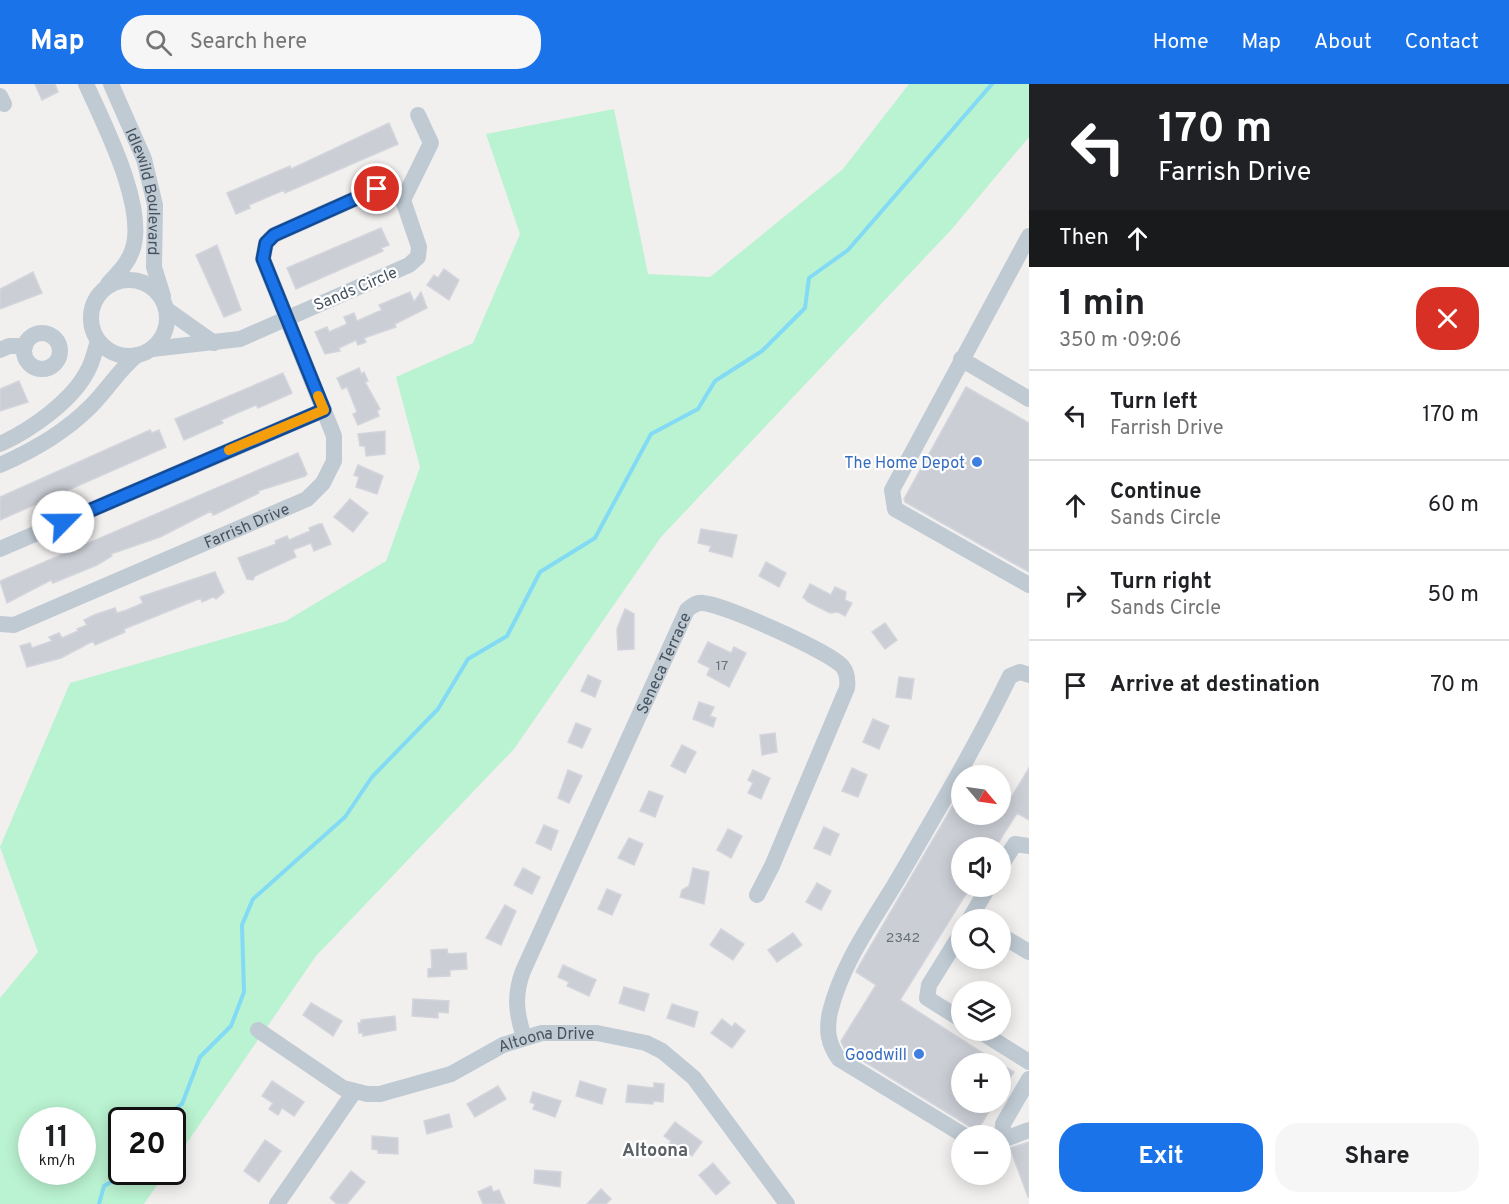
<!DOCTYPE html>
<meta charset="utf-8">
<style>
:root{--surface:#fff;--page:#f6f6f6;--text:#202124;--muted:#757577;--line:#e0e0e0;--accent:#1a73e8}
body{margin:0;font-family:Overpass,sans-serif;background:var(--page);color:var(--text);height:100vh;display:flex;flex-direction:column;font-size:22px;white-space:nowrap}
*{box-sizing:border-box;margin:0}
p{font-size:20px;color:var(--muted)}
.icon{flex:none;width:33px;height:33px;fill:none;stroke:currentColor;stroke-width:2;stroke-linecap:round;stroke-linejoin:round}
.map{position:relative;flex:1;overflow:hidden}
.sheet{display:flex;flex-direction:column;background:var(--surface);width:480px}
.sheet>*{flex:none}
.hud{background:#202124;color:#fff;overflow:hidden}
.needle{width:39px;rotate:119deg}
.buttons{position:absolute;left:951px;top:681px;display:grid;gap:12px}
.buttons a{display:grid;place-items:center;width:60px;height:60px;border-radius:50%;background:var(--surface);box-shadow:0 3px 15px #0003;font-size:30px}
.speed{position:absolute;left:18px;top:1023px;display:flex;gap:12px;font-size:30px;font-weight:700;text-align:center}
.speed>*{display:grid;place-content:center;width:78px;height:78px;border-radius:50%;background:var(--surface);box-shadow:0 3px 15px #0003;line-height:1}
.speed small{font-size:15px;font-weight:400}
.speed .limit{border:3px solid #111;border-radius:9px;background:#fff;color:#111}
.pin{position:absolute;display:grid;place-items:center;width:51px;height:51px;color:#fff;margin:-26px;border:3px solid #fff;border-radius:50%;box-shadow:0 2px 6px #0007}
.me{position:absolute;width:66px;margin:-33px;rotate:67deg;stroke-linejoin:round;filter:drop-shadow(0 0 4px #0008)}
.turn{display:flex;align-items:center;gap:21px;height:126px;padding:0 30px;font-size:27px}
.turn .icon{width:78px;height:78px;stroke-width:2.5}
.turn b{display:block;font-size:42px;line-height:51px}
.then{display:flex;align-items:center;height:57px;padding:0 30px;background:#0003;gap:12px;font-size:22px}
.round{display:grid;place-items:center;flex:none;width:63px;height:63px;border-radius:24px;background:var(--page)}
.summary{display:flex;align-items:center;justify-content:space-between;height:102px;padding:0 30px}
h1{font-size:36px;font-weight:700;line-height:45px}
.cta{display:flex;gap:12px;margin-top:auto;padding:12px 30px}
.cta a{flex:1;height:69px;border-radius:24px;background:var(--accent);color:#fff;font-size:24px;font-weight:700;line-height:69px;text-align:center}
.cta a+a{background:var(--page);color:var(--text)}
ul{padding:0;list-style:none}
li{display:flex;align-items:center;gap:18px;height:90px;padding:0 30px;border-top:2px solid var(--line)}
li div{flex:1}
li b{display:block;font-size:22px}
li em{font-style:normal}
header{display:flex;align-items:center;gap:36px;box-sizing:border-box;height:84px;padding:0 30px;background:var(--accent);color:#fff}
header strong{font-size:28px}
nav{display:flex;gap:33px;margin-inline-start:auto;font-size:21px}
.search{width:420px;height:54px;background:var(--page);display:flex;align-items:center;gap:15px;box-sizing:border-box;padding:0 21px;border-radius:24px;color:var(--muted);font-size:22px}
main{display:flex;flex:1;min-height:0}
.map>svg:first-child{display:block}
</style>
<header>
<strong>Map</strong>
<div class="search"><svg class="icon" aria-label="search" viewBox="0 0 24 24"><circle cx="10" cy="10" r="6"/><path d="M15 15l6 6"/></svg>Search here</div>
<nav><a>Home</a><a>Map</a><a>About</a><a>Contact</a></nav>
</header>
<main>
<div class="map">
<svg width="1029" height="1120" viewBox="0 0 1029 1120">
<rect width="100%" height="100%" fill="#f2efef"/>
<path fill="#baf3d1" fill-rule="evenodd" d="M909 0H1029V53L951 146 661 453 514 665 316 872 173 1079 172 1036H122V1088H166L144 1120H0V914L38 868 0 763 70 599 286 537 386 477 420 383 396 293 473 259 520 150 486 50 614 25 648 190 710 193 843 85ZM32 1036H82V1088H32Z"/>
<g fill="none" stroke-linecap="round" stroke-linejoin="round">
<path stroke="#83daf4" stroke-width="4" d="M160 1036 182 1020 200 973 231 942 244 908 242 841 253 815 345 733 372 693 438 625 468 575 507 552 540 488 595 454 651 350 698 325 715 297 762 267 805 224 809 194 848 166 992 0
M99 1120 104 1102 128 1088"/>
</g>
<path fill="#cbced5" stroke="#d3d5dc" stroke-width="1.5" d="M35 0H55L58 8 42 16Z
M389 39 398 60 285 109 284 106 249 121 250 124 236 130 227 109 290 82 291 85Z
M381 144 389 161 381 164 383 167 296 205 287 184Z
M217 161 241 226 224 233 196 171Z
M444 185 459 196 449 216 427 201 434 191 438 194Z
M33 188 42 209 0 225V205Z
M410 208 414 218 421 208 427 224 395 240 396 243 364 254 366 258 358 261 356 256 339 264 340 267 325 270 315 248 327 243 329 248 347 240 344 233 354 229 357 237 382 226 379 221Z
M359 284 361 290 364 288 368 297 365 298 380 325 377 327 379 332 358 341 353 330 357 328 347 303 342 305 337 294Z
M283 289 292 309 258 324 256 321 221 336 223 339 184 356 175 335Z
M19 297 28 318 0 327V305Z
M966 303 1029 339V488L905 418 904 415Z
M150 346 152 349 159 346 166 363 0 436V413Z
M385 347V370L366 372 365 362H360L358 350Z
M298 369 307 390 305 392 258 407 259 409 216 430 213 431 211 427 160 453 111 470 112 472 97 481 53 499 51 496 7 519 0 497Z
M358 381 383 392 377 410 356 403 359 393 354 391Z
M350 415 368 429 353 448 334 433Z
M319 440H322L331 460 314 467 311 459 293 466 296 473 255 492 253 496 247 495 238 474 276 460 275 457 287 452 289 456 310 447 309 444Z
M701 445 737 451 732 473 709 467 711 462 698 459Z
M766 478 786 489 779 503 759 492Z
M215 488 224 508 216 515 213 513 202 518 201 514 124 545 125 548 95 561 93 557 61 574 27 583 20 562 30 559 32 564 52 557 49 553 59 549 62 554 78 547 77 545 87 541 84 536 94 531 115 524 117 529 127 526 143 519 140 513Z
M810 500 831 511 835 503 846 508 845 516 852 519 845 532 838 528 830 529 808 518 803 513Z
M625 525 634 530V565L618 566 617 545Z
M885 539 897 556 885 565 872 548Z
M708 558 731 569 734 563 746 569 729 603 707 591 710 584 698 578Z
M588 591 601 597 595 613 581 607Z
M899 593 914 595 911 615 896 613Z
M699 618 714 623 710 632 716 634 713 643 693 635Z
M873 635 889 642 879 665 863 658Z
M576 639 591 645 582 664 568 658Z
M775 649 777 668 762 671 760 651Z
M682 661 696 668 685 689 671 682Z
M852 684 867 691 858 713 842 707Z
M1029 684V736L1017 729 995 764H962V802H971L900 916 1000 980H962V1018H995L977 1047 845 966 841 957 876 901 856 888 860 880 962 706V730H1000V719L1006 722Z
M568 686 582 692 569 719 558 714Z
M753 686 770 694 761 715 748 709 753 699 748 696Z
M649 707 663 712 655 733 640 727Z
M544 741 558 747 551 766 536 759Z
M824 743 839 750 830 771 814 764Z
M728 745 742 752 731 774 717 766Z
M629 754 643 760 634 781 618 774Z
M523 784 540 793 532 810 514 801Z
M693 784 709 788 704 820 680 813 682 806 689 802Z
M817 799 831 807 821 826 806 818Z
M607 805 621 811 612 831 598 825Z
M505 821 516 827 501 861 486 854Z
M721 845 744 860 733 876 710 861Z
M793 849 802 861 777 878 768 866Z
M447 865 448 870 466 869 467 885 450 886V892L428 893V885L432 884 431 866Z
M563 881 596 896 589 912 567 902 569 898 558 893Z
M624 903 649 910 644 927 619 919Z
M413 915 449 917 448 929 438 928V934L412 932Z
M311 919 342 937 333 952 303 931Z
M672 920 698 928 694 943 667 934Z
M395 932 396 946 363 952V949H359L358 939H361V936Z
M722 935 732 943 735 939 745 947 732 964 711 949Z
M1000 980 1014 988 1000 1010Z
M272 997 304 1018 294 1032 282 1024 278 1031 269 1025 273 1019 262 1012Z
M580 997 606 1005 602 1020 576 1012Z
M654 999 664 1000 663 1018 653 1017V1020L626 1018 628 1001 654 1004Z
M498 1002 506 1015 475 1033 467 1020Z
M533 1008 561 1017 555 1033 533 1025 535 1020 530 1018Z
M449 1030 452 1043 427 1050 424 1037Z
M675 1038 702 1058 692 1072 683 1065 679 1071 667 1063 671 1057 664 1052Z
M372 1052 398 1054V1070L378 1069V1066L372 1065Z
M265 1056 281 1067 259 1098 244 1087Z
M1029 1058V1113H1028L1010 1064Z
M713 1079 730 1099 716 1111 699 1091Z
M535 1086 561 1088 560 1103 534 1099Z
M351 1087 365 1098 347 1120H337L330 1114Z
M491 1102 493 1108 499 1106 505 1120H483L478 1108Z
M601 1105 611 1115 606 1120H587Z"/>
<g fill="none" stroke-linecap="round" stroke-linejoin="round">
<g stroke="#bfcad3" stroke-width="16">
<path d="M86 0C104 40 148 125 132 167 127 181 117 190 108 200"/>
<path id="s1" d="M111 0 144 75 155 121 154 183 163 212"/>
<path d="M0 12 4 20"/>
<path d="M403 116 431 59 418 31"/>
<path d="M1029 152 892 406 895 425 1029 501"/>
<circle cx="129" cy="234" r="38"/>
<path d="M166 225 214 259"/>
<circle cx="42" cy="267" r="18"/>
<path d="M0 266 9 262H25"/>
<path d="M961 275 1029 315"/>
<path d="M0 360C31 346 74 316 89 284 93 276 95 266 98 257"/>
<path d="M0 381C32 367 65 348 90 323 108 305 117 288 137 271"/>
<path d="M0 465 324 326"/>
<path id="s2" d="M0 540 14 541 307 415 323 399 334 377V352L263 175 266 159 274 151 377 105 388 107 403 116 419 163 418 173 409 181 240 255 152 265"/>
<path d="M1000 783 1015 760 1029 762"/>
<path d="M969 836 989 802"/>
<path d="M962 848 929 901 927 914 962 936"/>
<path d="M1000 851 1029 868"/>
<path id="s3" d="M258 946 343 1004 367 1010H380L451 990 503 961 542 949H597L646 959 662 967 694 994 787 1120"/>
<path d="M978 946 1029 978"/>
<path id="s4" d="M524 953C516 929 514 911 523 887L687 526C692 522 696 518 703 519 725 521 828 567 842 582 847 588 848 596 847 604L772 782 757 811"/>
<path d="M965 1052 839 975C828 960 826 946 830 928 842 879 873 837 898 795 937 728 976 662 1010 592L1020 588 1029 591"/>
<path d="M1002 1056 1003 1040 1029 995"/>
<path d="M1000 1057 1029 1046"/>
<path d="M277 1120 354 1008"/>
</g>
</g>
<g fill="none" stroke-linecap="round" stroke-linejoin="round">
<g stroke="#114b97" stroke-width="15">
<path id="route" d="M63 438 324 326 263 175 266 159 274 151 377 105"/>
</g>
<use href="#route" stroke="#1a73e8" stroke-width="10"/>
<path stroke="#f59e0b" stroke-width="10" d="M229 366 324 326 318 312"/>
</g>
<g fill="#3f7fe0" stroke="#fff" stroke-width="2">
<circle cx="977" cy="378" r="6"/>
<circle cx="919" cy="970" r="6"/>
</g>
<g text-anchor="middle" stroke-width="4.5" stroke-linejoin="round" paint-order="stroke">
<g font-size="14" fill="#67717c">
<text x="722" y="586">17</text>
<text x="903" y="858">2342</text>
</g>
<g font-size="16" fill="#46525f" stroke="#fff">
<text dy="6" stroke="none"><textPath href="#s1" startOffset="114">Idlewild Boulevard</textPath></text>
<text transform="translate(355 204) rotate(-23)" y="6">Sands Circle</text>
<text dy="6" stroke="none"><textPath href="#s2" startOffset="267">Farrish Drive</textPath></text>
<text dy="6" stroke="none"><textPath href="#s4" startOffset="406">Seneca Terrace</textPath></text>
<text dy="6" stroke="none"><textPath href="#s3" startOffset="318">Altoona Drive</textPath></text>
</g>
<g font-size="16" fill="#366cbe" stroke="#fff" text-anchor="end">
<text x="965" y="384">The Home Depot</text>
<text x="907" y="976">Goodwill</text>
</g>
<g font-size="18" font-weight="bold" fill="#5b6065" stroke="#fff">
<text x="655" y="1072">Altoona</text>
</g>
</g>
</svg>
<div class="buttons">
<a><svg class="needle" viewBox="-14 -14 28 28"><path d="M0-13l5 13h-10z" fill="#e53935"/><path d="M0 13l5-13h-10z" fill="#757577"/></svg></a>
<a><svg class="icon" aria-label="sound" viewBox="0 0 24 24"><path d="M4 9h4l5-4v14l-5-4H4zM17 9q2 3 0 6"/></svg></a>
<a><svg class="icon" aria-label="search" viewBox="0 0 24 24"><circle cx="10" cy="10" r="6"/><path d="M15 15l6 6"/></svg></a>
<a><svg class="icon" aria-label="layers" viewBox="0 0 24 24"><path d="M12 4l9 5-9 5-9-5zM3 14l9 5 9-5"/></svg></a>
<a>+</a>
<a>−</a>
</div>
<div class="speed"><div>11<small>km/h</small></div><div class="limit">20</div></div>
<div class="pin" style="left:377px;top:105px;background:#d93025"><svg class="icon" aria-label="arrive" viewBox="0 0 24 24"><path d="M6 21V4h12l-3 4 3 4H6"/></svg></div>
<svg class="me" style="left:63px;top:438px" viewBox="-20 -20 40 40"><circle r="19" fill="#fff"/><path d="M0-13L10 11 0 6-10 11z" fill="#1a73e8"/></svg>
</div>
<section class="sheet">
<div class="hud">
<div class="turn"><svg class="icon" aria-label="left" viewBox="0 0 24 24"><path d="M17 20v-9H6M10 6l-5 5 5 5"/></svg><div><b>170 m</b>Farrish Drive</div></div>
<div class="then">Then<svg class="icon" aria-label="ahead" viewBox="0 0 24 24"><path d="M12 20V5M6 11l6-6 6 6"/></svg></div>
</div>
<div class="summary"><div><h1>1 min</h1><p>350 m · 09:06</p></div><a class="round" style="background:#d93025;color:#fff"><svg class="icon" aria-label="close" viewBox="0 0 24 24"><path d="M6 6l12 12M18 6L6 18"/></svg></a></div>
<ul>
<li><svg class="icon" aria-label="left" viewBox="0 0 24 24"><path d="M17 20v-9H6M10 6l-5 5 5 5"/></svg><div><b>Turn left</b><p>Farrish Drive</p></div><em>170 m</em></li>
<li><svg class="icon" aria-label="ahead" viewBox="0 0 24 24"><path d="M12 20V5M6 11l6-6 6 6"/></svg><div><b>Continue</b><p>Sands Circle</p></div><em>60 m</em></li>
<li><svg class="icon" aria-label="right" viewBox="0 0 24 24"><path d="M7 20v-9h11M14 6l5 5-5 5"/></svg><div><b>Turn right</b><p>Sands Circle</p></div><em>50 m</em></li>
<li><svg class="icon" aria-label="arrive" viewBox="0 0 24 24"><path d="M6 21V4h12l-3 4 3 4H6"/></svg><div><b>Arrive at destination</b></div><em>70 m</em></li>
</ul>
<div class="cta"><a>Exit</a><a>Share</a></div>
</section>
</main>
